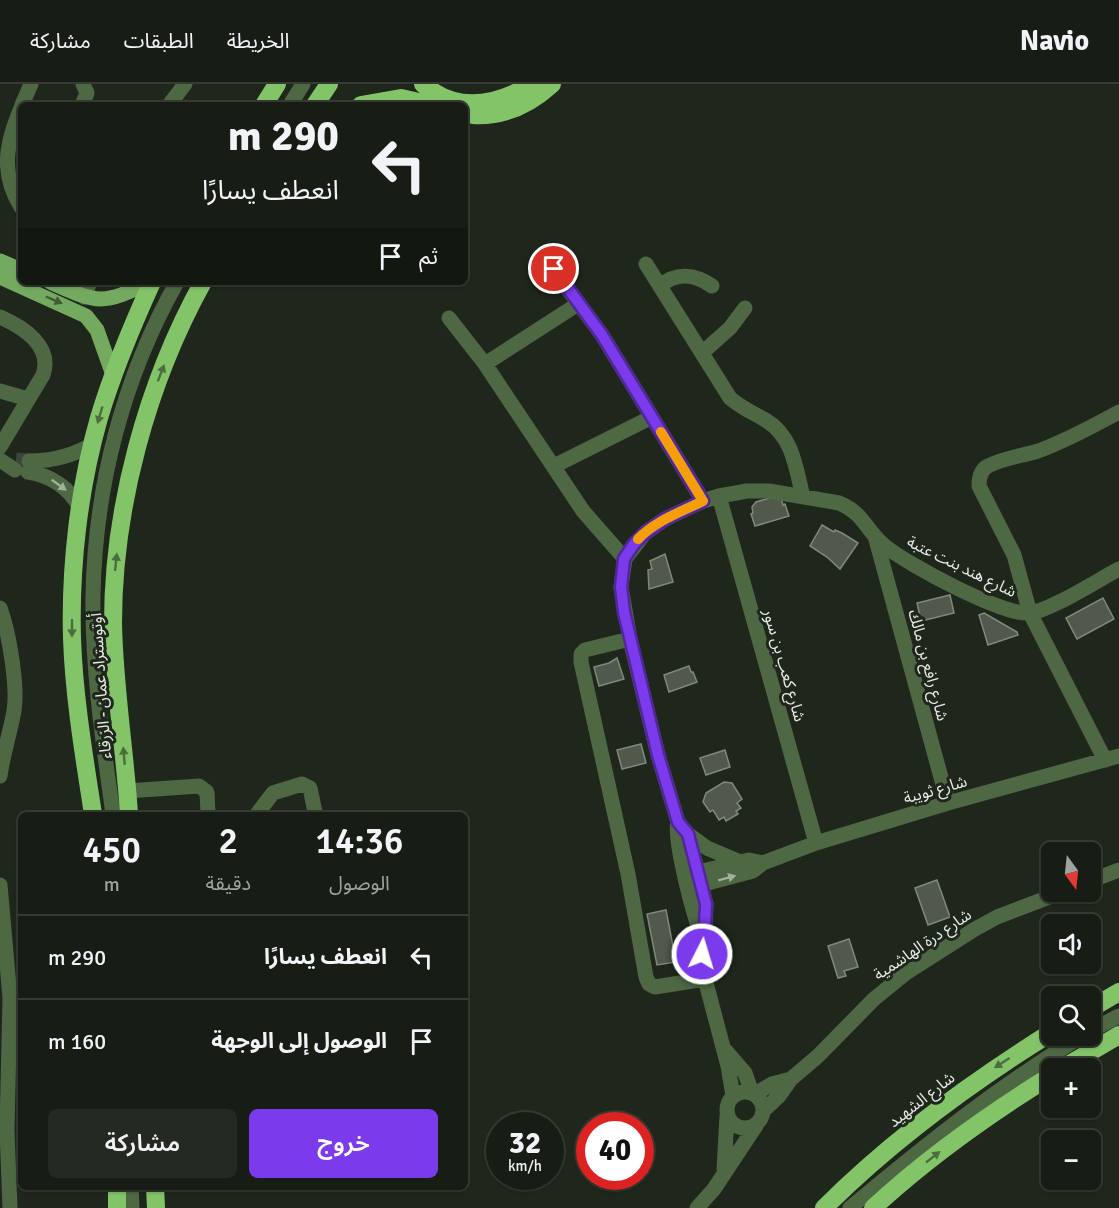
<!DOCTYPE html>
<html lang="ar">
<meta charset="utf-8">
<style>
:root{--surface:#171d15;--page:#242a22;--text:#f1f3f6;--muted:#9ea2a0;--line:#363b34;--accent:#7c3aed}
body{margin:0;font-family:Signika,"Noto Sans Arabic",sans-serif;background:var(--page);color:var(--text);direction:rtl;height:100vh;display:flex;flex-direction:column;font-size:22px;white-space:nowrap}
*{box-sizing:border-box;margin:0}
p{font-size:20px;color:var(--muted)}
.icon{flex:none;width:33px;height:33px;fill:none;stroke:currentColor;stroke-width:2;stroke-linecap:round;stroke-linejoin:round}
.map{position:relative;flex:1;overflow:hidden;direction:ltr}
.side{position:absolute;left:18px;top:728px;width:450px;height:378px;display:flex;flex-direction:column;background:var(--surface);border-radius:9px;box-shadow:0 2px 4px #0004,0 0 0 2px var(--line);direction:rtl}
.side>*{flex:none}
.top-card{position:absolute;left:18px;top:18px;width:450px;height:183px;border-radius:9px;box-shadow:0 2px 4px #0004,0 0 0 2px var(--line);direction:rtl;background:#171d15;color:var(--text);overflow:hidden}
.needle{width:39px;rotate:165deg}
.controls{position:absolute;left:1041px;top:758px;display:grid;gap:12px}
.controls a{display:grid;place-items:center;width:60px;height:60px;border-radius:9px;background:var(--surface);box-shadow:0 2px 4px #0004,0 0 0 2px var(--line);font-size:30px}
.speed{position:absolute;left:486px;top:1028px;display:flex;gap:12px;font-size:30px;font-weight:700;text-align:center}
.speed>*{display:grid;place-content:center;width:78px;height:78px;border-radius:50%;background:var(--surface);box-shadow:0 2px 4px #0004,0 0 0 2px var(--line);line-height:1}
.speed small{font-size:15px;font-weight:400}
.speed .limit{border:9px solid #d22;background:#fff;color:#111}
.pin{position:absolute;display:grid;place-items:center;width:51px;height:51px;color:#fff;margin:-26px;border:3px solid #fff;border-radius:50%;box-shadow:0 2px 6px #0007}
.me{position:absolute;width:66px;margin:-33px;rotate:5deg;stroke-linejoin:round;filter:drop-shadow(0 0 4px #0008)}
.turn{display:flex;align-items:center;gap:21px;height:126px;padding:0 30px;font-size:27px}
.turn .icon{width:78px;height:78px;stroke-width:2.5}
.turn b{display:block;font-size:42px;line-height:51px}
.then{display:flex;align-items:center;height:57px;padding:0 30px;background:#0003;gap:12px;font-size:22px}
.eta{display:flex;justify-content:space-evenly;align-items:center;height:102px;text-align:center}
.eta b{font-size:36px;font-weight:600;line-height:42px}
.button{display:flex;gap:12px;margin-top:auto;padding:12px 30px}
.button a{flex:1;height:69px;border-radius:9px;background:var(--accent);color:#fff;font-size:24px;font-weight:600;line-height:69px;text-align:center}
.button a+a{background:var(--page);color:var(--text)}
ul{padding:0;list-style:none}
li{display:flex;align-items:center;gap:18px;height:84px;padding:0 30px;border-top:2px solid var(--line)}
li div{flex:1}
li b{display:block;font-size:22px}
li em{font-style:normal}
header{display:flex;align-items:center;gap:36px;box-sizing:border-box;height:84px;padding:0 30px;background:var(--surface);border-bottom:2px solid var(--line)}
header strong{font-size:28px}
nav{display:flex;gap:33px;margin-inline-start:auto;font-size:21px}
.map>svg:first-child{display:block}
</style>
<header>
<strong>Navio</strong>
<nav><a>الخريطة</a><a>الطبقات</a><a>مشاركة</a></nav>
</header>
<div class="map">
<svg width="1119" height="1124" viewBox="0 0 1119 1124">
<rect width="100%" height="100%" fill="#1f271c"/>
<path fill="#50594c" stroke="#7f897b" stroke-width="1.5" d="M773 413 781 414 783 421 785 420 789 432 755 442 751 430 753 429 752 423 756 418Z
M822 441 834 448 835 446 842 449 858 459 840 485 827 473 810 462Z
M665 470 673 498 649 505 648 486 652 485 650 477Z
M950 511 954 529 921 537 917 519Z
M1103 514 1114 535 1077 555 1066 534Z
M984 529 1017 548 1018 551 988 561 979 531Z
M617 574 624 595 599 602 594 583 609 579Z
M689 582 691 588H693L697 598 669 608 664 591Z
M641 660 646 679 622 685 617 666Z
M725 666 730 683 706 691 700 674Z
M724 698 732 699 742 715 737 719 741 724 736 727 738 730 726 737 724 733 719 736 713 726 710 728 703 718 706 709Z
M937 796 950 833 928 841 915 804Z
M666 826 676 878 657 881 647 830Z
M849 855 858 883 844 887 846 892 838 894 828 862Z"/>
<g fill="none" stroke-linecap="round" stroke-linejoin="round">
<path stroke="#3d443a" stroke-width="15" stroke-dasharray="15 8" stroke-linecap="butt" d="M16 376 29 377"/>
<path stroke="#4e6844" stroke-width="15" d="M22 21 31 0
M82 21 87 9 83 0
M169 21 185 0
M290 21 303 0
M21 24C6 60 0 89 21 123
M646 180 730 314C741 324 754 329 767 337 793 353 796 385 803 413
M553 185 602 251 703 417
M660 202C676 188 695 190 712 202
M84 213 90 198
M0 233C23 243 53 262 43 291L0 363
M449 234 485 280 583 427 625 475
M702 269 730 244 745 224
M485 280 578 220
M0 307 28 315
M0 376 15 386
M29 377C53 377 73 372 93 360
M554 382 652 333
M28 388C53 392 70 404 81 426
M719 412 816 759
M875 452 948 719
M0 524C9 548 18 602 14 627 10 649 3 670 0 692
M630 555 585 566 581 570V578L628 790 646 893 649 900 655 903 705 895
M1105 676 1030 529 1014 471 979 402C979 394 980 386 988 382 1003 374 1022 372 1038 367 1066 357 1093 342 1119 328
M127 707 199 702 207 708 208 730
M113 730C103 659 92 585 93 512 95 402 123 294 177 198
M257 730 273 709 302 700 310 704 315 728
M678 738C673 754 694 834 702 852
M688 750 707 764 740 778
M690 790 749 776 763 779
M1090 797 1119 786
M0 801 10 914 7 1046 10 1124
M689 804 753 787 763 779 816 759 948 719 1119 672
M1090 947 1119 932
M725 966 745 989 752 1009
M727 1026a18 18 0 1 1 36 0a18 18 0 1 1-36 0Z
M755 1010 772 1000 791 995
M733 1012 728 982 705 895 702 852 705 841 706 820 688 750 678 738 658 671 630 555 621 503 625 475 645 449 665 435 703 417 719 412 747 407H769L839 419C865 430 865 446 885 462 907 480 1003 532 1029 529 1050 527 1098 496 1119 485
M763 1027 779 1012 791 995 818 972 874 915 906 889 975 845 997 833 1065 807
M724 1086 727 1032
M131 1102 132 1124
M697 1124 714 1105 757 1040
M850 1124C925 1061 1000 1001 1084 951"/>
<path stroke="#74aa5f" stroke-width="15" d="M0 177 21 186
M0 193 86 232 97 246 113 291
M50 198C100 220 101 221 151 198"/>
<path stroke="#83c469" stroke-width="18" d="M423 0C457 30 497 21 532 0
M264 21 277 0
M315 21 329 0
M361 21 401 14 432 21
M473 31C504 33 529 21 552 0
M93 730C84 672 74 613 72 554 70 482 79 404 99 334 113 287 132 242 152 198
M129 730C125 667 114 603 113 539 113 424 147 299 203 198
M1090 925 1119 908
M1063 984 1119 951
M117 1102V1124
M155 1102 156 1124
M824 1124C892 1056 970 999 1052 948
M873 1124C927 1074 989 1030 1052 991"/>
</g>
<defs><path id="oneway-solid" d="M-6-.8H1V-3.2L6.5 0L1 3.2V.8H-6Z" transform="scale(1.5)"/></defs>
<use fill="#415b37" href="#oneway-solid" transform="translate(54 216) rotate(23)"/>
<g fill="#4c6e3f">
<use href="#oneway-solid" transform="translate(161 289) rotate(-69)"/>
<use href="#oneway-solid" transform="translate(100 331) rotate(106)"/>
<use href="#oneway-solid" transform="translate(116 478) rotate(-84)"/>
<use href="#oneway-solid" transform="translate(72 544) rotate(90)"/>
<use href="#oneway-solid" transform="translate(124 672) rotate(-95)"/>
<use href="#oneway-solid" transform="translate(1002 979) rotate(147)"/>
<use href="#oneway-solid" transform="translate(933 1073) rotate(-38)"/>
</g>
<g fill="#a2b09c">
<use href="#oneway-solid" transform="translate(59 401) rotate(36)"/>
<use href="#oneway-solid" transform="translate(727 794) rotate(-15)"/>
</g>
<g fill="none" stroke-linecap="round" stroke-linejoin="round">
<g stroke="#51269a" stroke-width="15">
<path id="route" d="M554 185 602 251 703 417 665 435 645 449 634 460 624 475 621 503 624 528 658 671 678 738 688 750 706 820 705 841 702 852V870"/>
</g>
<use href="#route" stroke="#7c3aed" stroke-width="10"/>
<path stroke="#f59e0b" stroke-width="10" d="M638 455C655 437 681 428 703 417L661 348"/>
</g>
<g text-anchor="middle" stroke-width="6" stroke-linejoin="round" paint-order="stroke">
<g font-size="16" fill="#e6ebe4" stroke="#1f271c">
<text transform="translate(962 482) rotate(26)" y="6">شارع هند بنت عتبة</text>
<text transform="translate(785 581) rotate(74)" y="6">شارع كعب بن سور</text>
<text transform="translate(929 581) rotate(75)" y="6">شارع رافع بن مالك</text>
<text transform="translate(100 602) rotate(-94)" y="6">أوتوستراد عمان - الزرقاء</text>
<text transform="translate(935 705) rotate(-16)" y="6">شارع ثويبة</text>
<text transform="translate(922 860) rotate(-34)" y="6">شارع درة الهاشمية</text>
<text transform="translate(921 1015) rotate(-38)" y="6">شارع الشهيد</text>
</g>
</g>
</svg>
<div class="controls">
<a><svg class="needle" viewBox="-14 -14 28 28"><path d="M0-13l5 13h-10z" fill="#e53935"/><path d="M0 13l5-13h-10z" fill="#9ea2a0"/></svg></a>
<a><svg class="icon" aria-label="sound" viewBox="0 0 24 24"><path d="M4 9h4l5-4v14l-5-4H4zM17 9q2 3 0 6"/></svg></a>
<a><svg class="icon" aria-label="search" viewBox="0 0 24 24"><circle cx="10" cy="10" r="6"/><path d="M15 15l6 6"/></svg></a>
<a>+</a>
<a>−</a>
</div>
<div class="speed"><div>32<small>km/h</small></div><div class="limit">40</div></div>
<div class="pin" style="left:554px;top:185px;background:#d93025"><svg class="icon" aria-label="arrive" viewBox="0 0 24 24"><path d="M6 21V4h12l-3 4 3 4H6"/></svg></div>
<svg class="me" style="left:702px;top:870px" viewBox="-20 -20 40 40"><circle r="17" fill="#7c3aed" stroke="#fff" stroke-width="3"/><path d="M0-11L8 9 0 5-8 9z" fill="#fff"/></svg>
<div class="top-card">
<div class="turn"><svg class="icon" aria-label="left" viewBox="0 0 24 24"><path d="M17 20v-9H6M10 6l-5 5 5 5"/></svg><div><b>290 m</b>انعطف يسارًا</div></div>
<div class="then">ثم<svg class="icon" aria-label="arrive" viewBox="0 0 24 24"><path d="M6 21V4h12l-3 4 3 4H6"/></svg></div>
</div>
<section class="side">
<div class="eta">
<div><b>14:36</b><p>الوصول</p></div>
<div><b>2</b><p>دقيقة</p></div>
<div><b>450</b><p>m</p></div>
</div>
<ul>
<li><svg class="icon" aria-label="left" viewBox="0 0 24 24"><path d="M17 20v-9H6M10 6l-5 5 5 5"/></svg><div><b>انعطف يسارًا</b></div><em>290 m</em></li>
<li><svg class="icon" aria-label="arrive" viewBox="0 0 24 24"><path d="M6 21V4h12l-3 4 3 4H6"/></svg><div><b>الوصول إلى الوجهة</b></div><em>160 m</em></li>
</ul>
<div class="button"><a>خروج</a><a>مشاركة</a></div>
</section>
</div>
